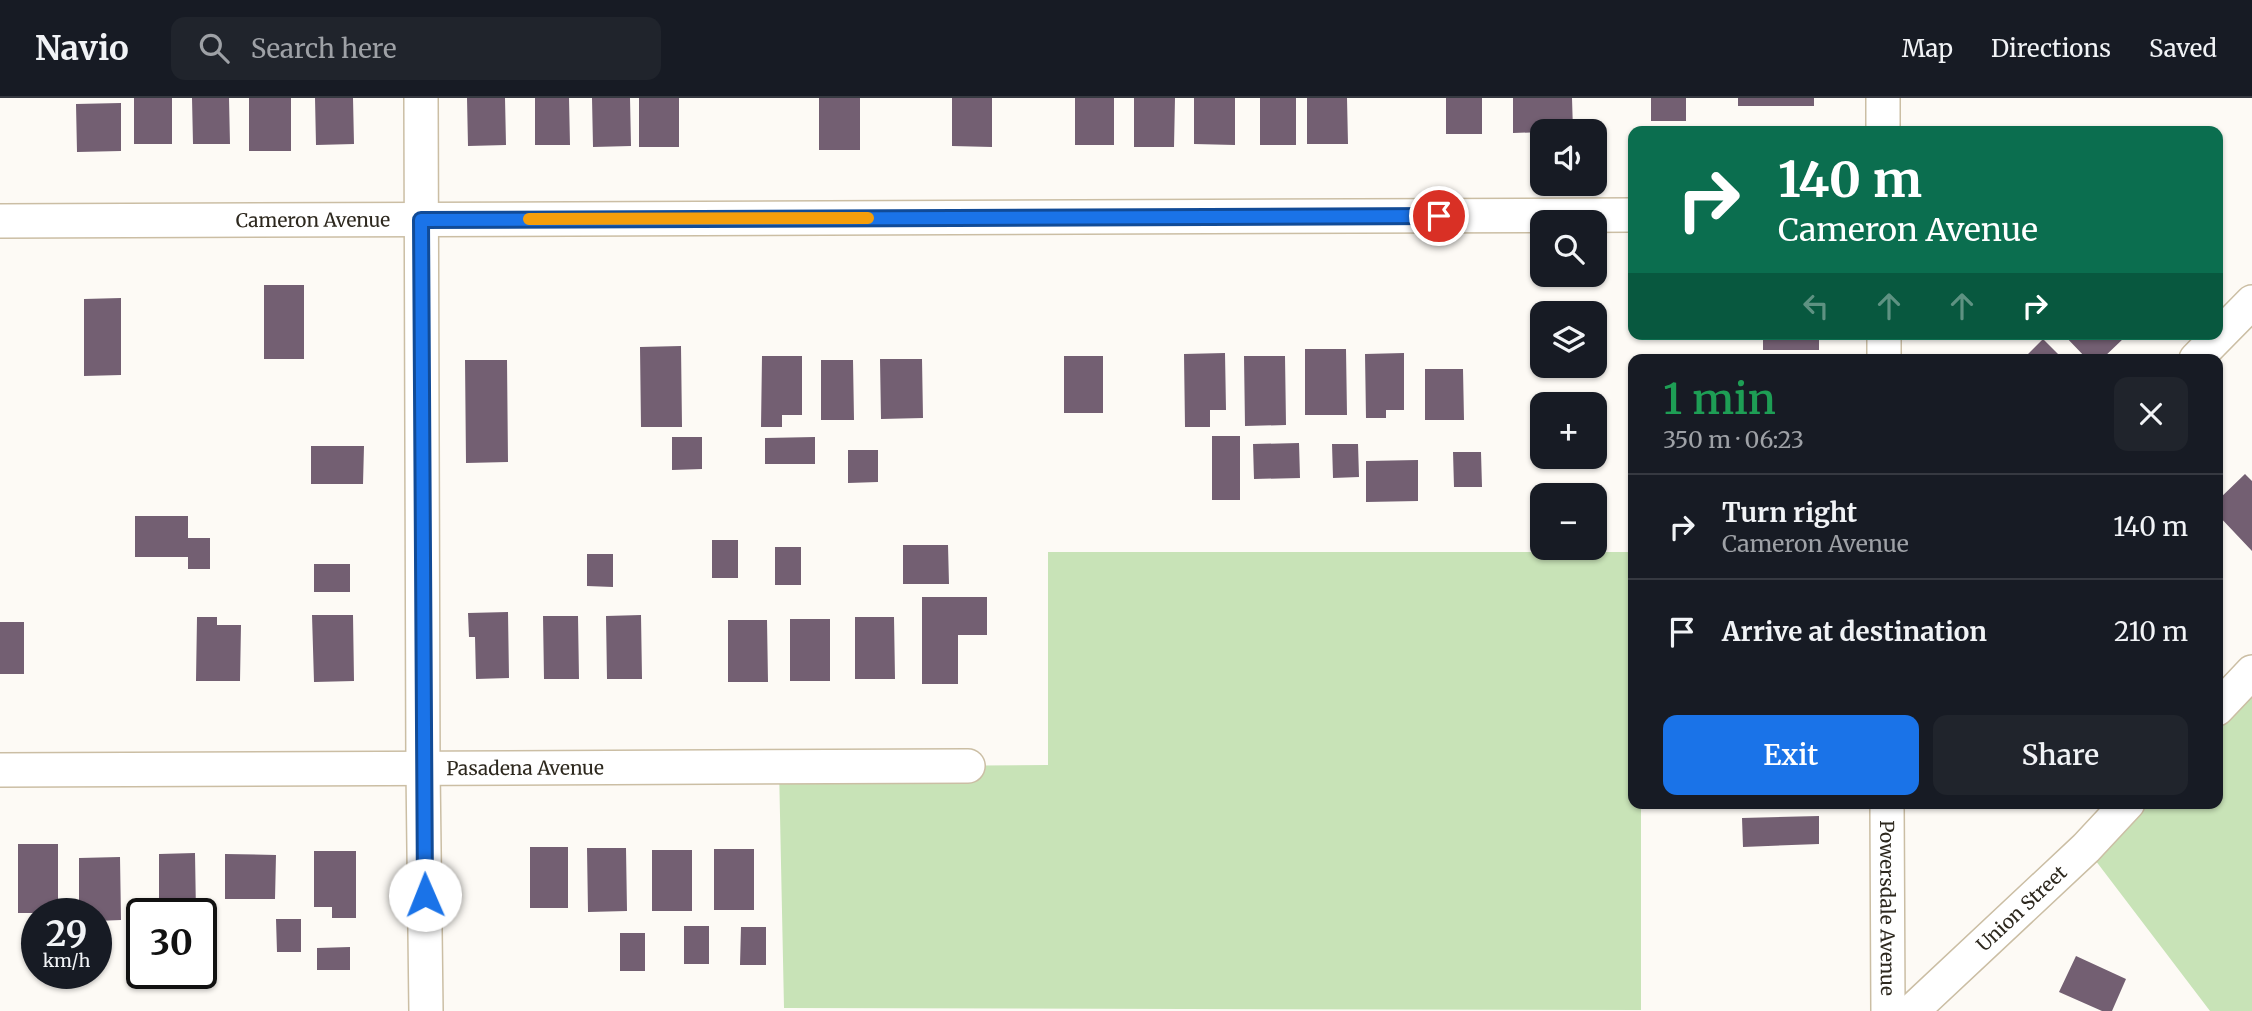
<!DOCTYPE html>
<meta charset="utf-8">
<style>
:root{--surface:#171b24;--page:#20242c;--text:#f1f3f6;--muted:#9ea1a6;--line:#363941;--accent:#1a73e8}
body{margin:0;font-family:Merriweather,serif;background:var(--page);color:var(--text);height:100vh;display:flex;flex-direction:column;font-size:26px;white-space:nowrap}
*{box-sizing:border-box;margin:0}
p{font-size:23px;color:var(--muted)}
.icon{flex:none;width:38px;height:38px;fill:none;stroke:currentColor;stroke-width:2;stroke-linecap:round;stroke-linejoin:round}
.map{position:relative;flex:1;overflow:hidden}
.details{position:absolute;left:1628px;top:256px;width:595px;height:455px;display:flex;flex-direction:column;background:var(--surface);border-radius:14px;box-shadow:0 2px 5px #0004}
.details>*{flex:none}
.top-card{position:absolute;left:1628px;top:28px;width:595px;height:214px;border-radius:14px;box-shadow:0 2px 5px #0004;background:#0b6e4f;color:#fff;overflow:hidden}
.buttons{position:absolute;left:1530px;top:21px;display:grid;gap:14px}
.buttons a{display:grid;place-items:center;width:77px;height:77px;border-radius:14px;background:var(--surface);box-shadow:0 2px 5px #0004;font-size:35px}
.speed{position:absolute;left:21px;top:800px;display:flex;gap:14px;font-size:35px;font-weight:700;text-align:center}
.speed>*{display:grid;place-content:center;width:91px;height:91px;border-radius:50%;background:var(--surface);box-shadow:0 2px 5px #0004;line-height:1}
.speed small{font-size:18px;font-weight:400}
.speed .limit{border:4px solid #111;border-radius:10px;background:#fff;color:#111}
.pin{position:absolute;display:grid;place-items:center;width:60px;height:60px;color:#fff;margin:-30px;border:4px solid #fff;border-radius:50%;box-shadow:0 2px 7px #0007}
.me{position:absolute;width:77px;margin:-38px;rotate:359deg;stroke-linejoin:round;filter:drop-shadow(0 0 5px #0008)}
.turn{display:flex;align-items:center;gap:24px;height:147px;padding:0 35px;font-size:32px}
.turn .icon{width:91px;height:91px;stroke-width:2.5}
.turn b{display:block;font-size:49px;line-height:60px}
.lanes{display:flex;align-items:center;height:66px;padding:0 35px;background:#0003;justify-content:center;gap:35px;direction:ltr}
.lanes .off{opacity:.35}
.round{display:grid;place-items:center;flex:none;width:74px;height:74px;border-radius:14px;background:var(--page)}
.headline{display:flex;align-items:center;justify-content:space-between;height:119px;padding:0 35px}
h1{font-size:42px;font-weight:600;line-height:52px;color:#1e9e55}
.primary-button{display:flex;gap:14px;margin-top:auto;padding:14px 35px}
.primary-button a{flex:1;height:80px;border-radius:14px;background:var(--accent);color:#fff;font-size:28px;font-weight:600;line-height:80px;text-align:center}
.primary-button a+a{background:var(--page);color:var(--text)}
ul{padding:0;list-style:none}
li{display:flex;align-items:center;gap:21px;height:105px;padding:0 35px;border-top:2px solid var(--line)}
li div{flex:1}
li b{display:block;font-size:26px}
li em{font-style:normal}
header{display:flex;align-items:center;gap:42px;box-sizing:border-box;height:98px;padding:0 35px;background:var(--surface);border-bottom:2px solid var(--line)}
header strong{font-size:33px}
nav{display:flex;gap:38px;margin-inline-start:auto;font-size:24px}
.search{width:490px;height:63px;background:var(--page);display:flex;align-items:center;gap:18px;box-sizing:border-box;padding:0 24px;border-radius:14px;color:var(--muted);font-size:26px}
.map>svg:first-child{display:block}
</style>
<header>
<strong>Navio</strong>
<div class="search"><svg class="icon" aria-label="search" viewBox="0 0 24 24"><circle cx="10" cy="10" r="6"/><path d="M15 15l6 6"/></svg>Search here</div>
<nav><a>Map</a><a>Directions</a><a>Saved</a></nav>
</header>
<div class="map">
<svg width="2252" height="913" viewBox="0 0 2252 913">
<rect width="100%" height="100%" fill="#fdfaf5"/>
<path fill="#c8e3b7" d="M1048 454H1633V705H1641V912L784 910 779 669 1048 667Z
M2252 574V913H2210L2086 750 2128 705H2217V611Z"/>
<path fill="#735f72" d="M134 0H172V46H134Z
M192 0H229L230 46H193Z
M249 0H291V53H249Z
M315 0H353L354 46 316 47Z
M467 0H505L506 47 468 48Z
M535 0H569L570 47H535Z
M592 0H630L631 48 593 49Z
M639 0H679V49H639Z
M819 0H860V52H819Z
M952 0H992V49L952 48Z
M1075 0H1114V47H1075Z
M1134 0H1175L1174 49H1134Z
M1194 0H1235V47L1194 46Z
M1260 0H1296V47H1260Z
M1307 0H1347L1348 46H1307Z
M1446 0H1482V36H1446Z
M1513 0H1572L1573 33 1513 35Z
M1651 0H1686V23H1651Z
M1738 0H1814V8H1738Z
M121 5V53L77 54 76 6Z
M264 187H304V261H264Z
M121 200V277L84 278V201Z
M1763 236H1819V252H1763Z
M2063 236H2120L2124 240 2102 261H2087Z
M2043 241 2063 261H2023Z
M681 248 682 329H641L640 249Z
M1305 251H1346L1347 317H1305Z
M1225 255 1226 312H1210V329H1185L1184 256Z
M1404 255V312H1386V320H1366L1365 256Z
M762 258H802V317H782V329H761Z
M1064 258H1103V315H1064Z
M1244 258H1285L1286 327 1245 328Z
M880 261H922L923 320 881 321Z
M465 262H507L508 364 466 365Z
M821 262H853L854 322H821Z
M1425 271H1463L1464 322H1425Z
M1212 338H1240V402H1212Z
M672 339H702V371L672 372Z
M815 339V366H765V340Z
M1299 345 1300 380 1254 381 1253 346Z
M1332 346H1358L1359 379 1333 380Z
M311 348H364L363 386H311Z
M848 352H878V384L848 385Z
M1453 354H1481L1482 389H1454Z
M1418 362V403L1366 404V363Z
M2245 376 2252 383V453L2217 416V403Z
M135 418H188V440H210V471H188V459H135Z
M712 442H738V480H712Z
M903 447H948L949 486H903Z
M775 449H801V487H775Z
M587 456H613V489L587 488Z
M314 466H350V494H314Z
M922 499H987V537H958V586H922Z
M508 514 509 580 476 581 475 539H469L468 515Z
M312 517H353L354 583 314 584Z
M641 517 642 581H607L606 518Z
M543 518H578L579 581H544Z
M197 519H217V527H241L240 583H196Z
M855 519H894L895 581H855Z
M790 521H830V583H790Z
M728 522H767L768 584H728Z
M0 524H24V576H0Z
M1819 718V746L1743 749 1742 720Z
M18 746H58V815H18Z
M530 749H568V810H530Z
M587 750H626L627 813 588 814Z
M714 751H754V812H714Z
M652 752H692V813H652Z
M314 753H356V820H332V809H314Z
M195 755 196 816H159V756Z
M225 756 276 757 275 801H225Z
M120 759 121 822 96 823V816H79V760Z
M276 821H301V854H277Z
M684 828H709V866H684Z
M741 829H766V867H740Z
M620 835H645V873H620Z
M350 849V872H317V850Z
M132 850H142V875H167V887H132Z
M2076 858 2126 881 2112 913H2102L2059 894Z
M65 875H91V880L65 881Z"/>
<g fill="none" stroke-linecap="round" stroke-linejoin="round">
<g stroke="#cbbea4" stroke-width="36">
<g id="street">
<path d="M421 0 423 670 426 913"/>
<path d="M1883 0V33"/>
<path id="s1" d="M0 123 1633 117"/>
<path d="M1884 236V261"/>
<path d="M2196 261 2252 204"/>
<path d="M2217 611 2252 574"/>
<path id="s2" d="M0 672 968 668"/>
<path id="s3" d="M1887 705 1888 913"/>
<path id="s4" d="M1912 913 2086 750 2128 705"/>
</g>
</g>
<use href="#street" stroke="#fff" stroke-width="33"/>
</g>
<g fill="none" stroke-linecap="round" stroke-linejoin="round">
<g stroke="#114b97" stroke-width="18">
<path id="route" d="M425 797 421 122 1439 118"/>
</g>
<use href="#route" stroke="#1a73e8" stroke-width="12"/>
<path stroke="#f59e0b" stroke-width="12" d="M529 121 868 120"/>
</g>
<g text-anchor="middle" stroke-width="7" stroke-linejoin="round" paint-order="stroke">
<g font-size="19" fill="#2d281e" stroke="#fff">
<text dy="7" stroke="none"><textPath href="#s1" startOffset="313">Cameron Avenue</textPath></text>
<text dy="7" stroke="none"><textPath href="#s2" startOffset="525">Pasadena Avenue</textPath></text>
<text dy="7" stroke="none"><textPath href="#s3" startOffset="105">Powersdale Avenue</textPath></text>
<text dy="7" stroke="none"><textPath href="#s4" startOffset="150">Union Street</textPath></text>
</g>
</g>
</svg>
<div class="buttons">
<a><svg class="icon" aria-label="sound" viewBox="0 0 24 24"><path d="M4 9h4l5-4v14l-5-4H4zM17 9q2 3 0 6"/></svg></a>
<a><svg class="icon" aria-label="search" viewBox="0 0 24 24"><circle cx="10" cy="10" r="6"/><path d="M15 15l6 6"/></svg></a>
<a><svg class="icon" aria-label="layers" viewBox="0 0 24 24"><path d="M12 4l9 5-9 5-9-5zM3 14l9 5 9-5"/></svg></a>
<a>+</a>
<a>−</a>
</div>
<div class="speed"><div>29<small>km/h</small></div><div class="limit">30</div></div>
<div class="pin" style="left:1439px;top:118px;background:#d93025"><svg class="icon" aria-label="arrive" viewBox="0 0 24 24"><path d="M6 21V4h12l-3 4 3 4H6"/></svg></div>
<svg class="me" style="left:425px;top:797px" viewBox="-20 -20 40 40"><circle r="19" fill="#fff"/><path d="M0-13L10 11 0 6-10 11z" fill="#1a73e8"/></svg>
<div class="top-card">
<div class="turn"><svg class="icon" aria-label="right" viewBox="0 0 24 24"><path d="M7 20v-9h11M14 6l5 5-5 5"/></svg><div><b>140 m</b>Cameron Avenue</div></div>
<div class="lanes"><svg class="icon off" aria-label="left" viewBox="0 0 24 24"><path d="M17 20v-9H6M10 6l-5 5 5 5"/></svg><svg class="icon off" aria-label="ahead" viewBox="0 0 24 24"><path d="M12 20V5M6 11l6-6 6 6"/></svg><svg class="icon off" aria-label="ahead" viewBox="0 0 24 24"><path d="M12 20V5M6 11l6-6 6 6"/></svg><svg class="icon" aria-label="right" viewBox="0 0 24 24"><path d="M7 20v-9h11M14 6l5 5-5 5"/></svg></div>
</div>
<section class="details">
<div class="headline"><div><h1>1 min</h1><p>350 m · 06:23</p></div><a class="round"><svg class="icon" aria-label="close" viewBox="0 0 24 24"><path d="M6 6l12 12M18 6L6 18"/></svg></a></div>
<ul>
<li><svg class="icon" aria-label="right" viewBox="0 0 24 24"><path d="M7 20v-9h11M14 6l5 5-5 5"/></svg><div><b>Turn right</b><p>Cameron Avenue</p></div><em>140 m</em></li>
<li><svg class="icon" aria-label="arrive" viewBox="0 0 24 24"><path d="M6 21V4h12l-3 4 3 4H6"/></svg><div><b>Arrive at destination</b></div><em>210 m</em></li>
</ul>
<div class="primary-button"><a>Exit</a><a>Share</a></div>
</section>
</div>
